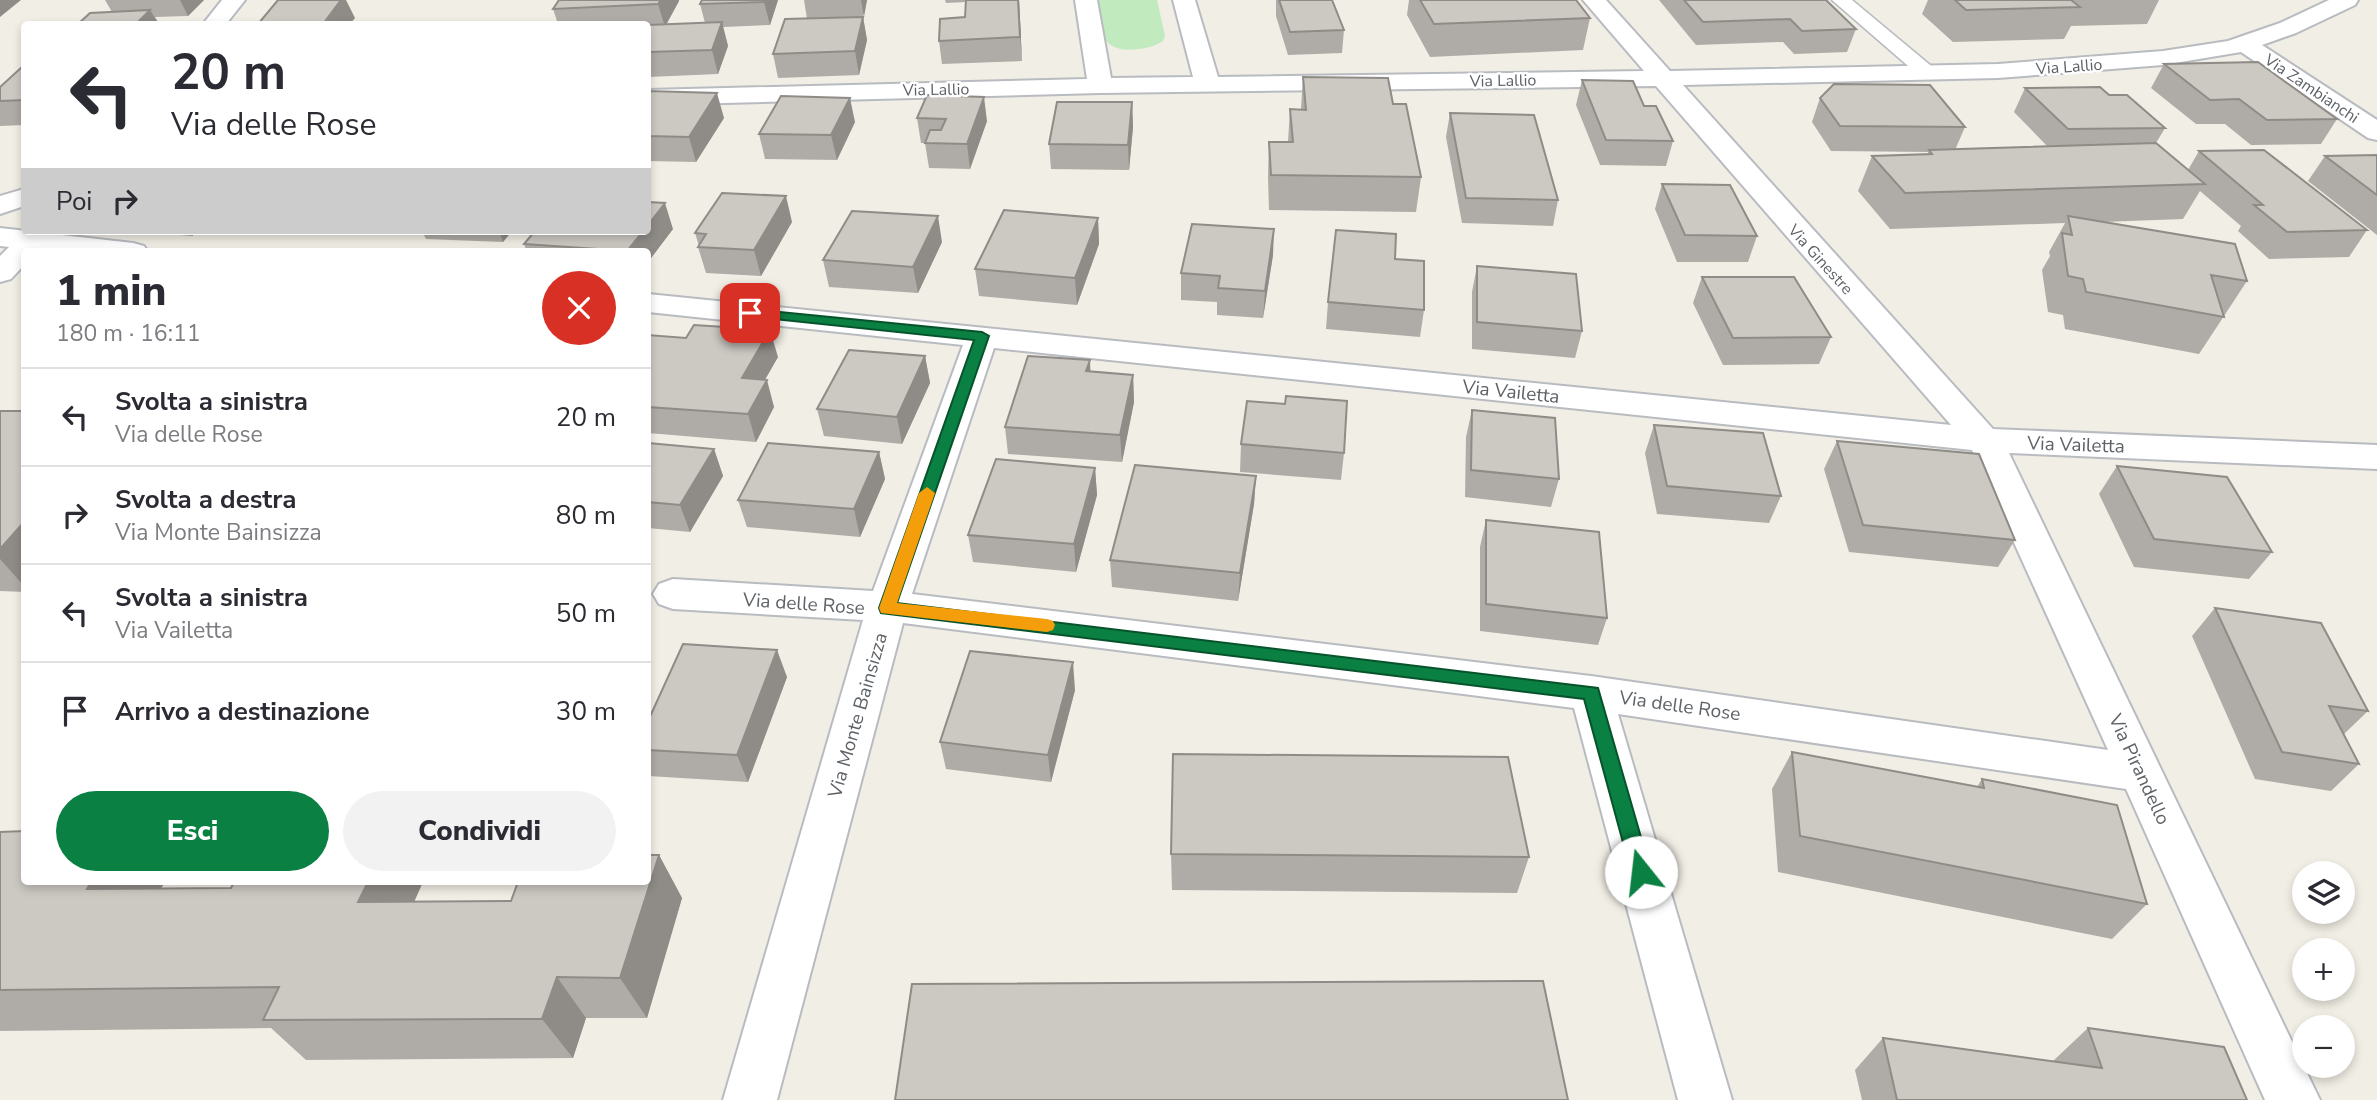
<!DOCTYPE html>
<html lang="it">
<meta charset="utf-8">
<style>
:root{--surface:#fff;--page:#f2f2f3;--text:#2b2b33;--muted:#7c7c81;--line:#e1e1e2;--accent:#0b8043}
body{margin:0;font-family:"Nunito Sans",sans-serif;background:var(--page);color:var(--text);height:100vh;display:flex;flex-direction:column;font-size:26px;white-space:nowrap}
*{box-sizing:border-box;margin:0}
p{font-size:23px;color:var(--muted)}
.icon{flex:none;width:38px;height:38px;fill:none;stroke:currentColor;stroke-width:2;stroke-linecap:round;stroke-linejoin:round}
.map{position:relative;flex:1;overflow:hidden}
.details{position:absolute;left:21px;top:248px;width:630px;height:637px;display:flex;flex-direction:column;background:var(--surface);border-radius:7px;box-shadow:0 4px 10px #0003}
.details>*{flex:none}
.top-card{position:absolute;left:21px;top:21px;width:630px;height:214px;border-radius:7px;box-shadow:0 4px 10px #0003;background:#fff;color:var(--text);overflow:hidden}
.buttons{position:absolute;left:2292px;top:861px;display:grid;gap:14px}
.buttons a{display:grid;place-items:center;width:63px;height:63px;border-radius:50%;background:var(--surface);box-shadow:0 4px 10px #0003;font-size:35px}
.pin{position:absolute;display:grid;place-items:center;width:60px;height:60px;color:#fff;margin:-30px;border-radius:14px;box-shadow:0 4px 10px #0006}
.me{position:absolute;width:77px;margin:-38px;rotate:344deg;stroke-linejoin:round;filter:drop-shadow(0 0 5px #0008)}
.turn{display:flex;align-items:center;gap:24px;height:147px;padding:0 35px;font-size:32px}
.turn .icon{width:91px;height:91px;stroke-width:2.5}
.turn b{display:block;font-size:49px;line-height:60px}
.then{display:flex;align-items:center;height:66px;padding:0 35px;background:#0003;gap:14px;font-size:26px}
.round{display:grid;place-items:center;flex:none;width:74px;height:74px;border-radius:37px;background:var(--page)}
.head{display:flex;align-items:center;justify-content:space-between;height:119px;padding:0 35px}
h1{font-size:42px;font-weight:800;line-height:52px}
.cta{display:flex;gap:14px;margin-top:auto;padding:14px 35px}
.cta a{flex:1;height:80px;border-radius:42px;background:var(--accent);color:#fff;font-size:28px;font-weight:800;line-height:80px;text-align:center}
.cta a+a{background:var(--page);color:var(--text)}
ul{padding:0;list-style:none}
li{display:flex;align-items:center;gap:21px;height:98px;padding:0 35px;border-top:2px solid var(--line)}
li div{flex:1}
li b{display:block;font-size:26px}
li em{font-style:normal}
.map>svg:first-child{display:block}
</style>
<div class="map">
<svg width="2377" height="1100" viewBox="0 0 2377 1100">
<rect width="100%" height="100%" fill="#f1eee5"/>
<path fill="#c1ebbf" d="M1098 0H1157L1165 36 1163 41C1150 50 1115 56 1105 39 1099 29 1100 11 1098 0Z"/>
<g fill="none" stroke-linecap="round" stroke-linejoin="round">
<g stroke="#b8bbc0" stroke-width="3">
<path id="service" d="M1832 0H1852L1936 70 1939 74 1936 78H1922Z"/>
</g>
<g stroke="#b8bbc0" stroke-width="4">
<path id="minor" d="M1075 0H1097L1111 78 1193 77 1173 0H1195L1218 77 1644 71 1583 0H1606L1670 71 1998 64 2163 51 2228 41 2280 23 2329 0H2358L2355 5 2296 33 2262 45 2377 120V140L2368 138 2241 52 2163 65 1998 78 1683 85 1993 429 2377 445V469L2009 453 2320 1100H2265L2126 789 1618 714 1732 1100H1678L1574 708 903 623 777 1100H723L863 620 673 609 659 604 653 594 659 584 673 579 873 591 963 345 648 312V294L1951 425 1656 86 1100 93 648 105V90L1087 79ZM994 348 1972 450 2108 750 1591 676 912 594Z
M24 189V206L0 214V196Z
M0 228 133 243 144 246 148 252H55L0 246Z"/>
</g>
<g stroke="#b8bbc0" stroke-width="4">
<path id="tertiary" d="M222 0H245L226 24H203Z
M25 231H57L38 252H24V265L11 279 0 282V256Z"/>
</g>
<use href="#service" fill="#fff" fill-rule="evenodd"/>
<use href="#minor" fill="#fff" fill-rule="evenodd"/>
<use href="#tertiary" fill="#fff" fill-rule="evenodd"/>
</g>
<path fill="#afaca7" d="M105 0H204L188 16 155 17 159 24H78L112 12Z
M702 0H778L770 25 723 27 728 46 718 74 648 77V24H558L553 9 679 1 666 24 705 23 700 4Z
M804 0H867L863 17 867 40 859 75 778 78 773 54 807 19Z
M945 0H1019L1022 61 942 64 939 41 965 17 966 2 946 3Z
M1276 0H1332L1344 30 1342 53 1288 55 1276 16Z
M1409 0H1576L1590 18 1583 50 1430 57 1407 15Z
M1659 0H1827V1L1856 29 1847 52 1794 54 1783 42 1696 45Z
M1928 0H2159L2147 24 2071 26 2064 39 1953 42 1922 14Z
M2164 64 2337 119 2321 144 2251 145 2225 124H2196L2151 88Z
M24 67V125L0 126V87Z
M1303 77 1393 104 1421 177 1416 212 1269 210 1268 177 1269 142H1288L1290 109H1301Z
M1582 80 1644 106 1673 141 1666 166 1600 165 1576 105Z
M2025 88 2109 95 2165 128 2156 143 2188 170 2199 151 2367 230 2349 257 2269 259 2238 231 2241 226 2200 191 2183 219 2102 222 2247 281 2199 354 2065 329 2063 315 2048 312 2042 270 2050 256 2049 252 2065 223 1890 229 1858 191 1872 156 1928 154V152L1831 151 1812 122 1820 98 1965 127 1955 150 2048 147 2014 112Z
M648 91 724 118 696 162 648 161Z
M927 95 987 121 970 169 929 168 925 143H921L917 118Z
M1132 102 1133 127 1129 170 1051 169 1049 144Z
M1450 113 1558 200 1553 226 1462 223 1446 137Z
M855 122 837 160 765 159 759 134Z
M2377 155V235L2308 181 2325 156Z
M1662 184 1757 236 1748 262H1677L1655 209Z
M1098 218 1099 244 1077 305 979 296 975 269Z
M792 222 761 276 706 273 698 247 699 246 695 233Z
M673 229 648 262V252H527L524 244Z
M129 231H198L192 236Z
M422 231H512L503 242 426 239Z
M942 242 918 293 829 287 823 260Z
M1273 255 1263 318 1217 315V302L1181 300V273Z
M1395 259 1424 310 1420 337 1326 329 1328 302Z
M1477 266 1582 331 1575 358 1472 349V292Z
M1702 277 1831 337 1819 364 1723 365 1693 303Z
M648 335 778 357 765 380 774 407 756 442 648 433Z
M925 356 930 383 902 444 824 436 817 409Z
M1090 372 1133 375 1134 402 1122 462 1008 454 1005 427Z
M1472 410 1559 479 1551 507 1465 497 1466 437Z
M0 411H24V592L0 591Z
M1654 425 1781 496 1769 523 1657 514 1645 453Z
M1837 441 2015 540 1998 567 1849 552 1824 469Z
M648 443 714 449 723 476 690 532 648 528Z
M1241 444 1344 453 1341 480 1240 472Z
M879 452 885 479 860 537 747 527 738 500Z
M2117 466 2272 552 2249 579 2134 567 2099 494Z
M1095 468 1097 495 1076 572 973 562 968 535Z
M1256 476 1254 504 1238 601 1112 587 1110 560Z
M1486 520 1607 618 1598 645 1480 631V547Z
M2215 608 2368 711 2344 734 2359 764 2331 791 2255 779 2192 636Z
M787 677 748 782 648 776V750Z
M1075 690 1051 782 946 769 940 742Z
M1792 752 1977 787 1982 779 2147 904 2112 939 1778 872 1772 789Z
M0 832 24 882H165L161 888 414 902 511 901 659 855 682 898 647 1018H586L573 1058 306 1060 271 1028 0 1031Z
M1171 854 1529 857 1517 893 1172 890Z
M2088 1028 2247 1100H1862L1855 1070 1883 1038 2053 1061Z"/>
<path fill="#8f8c88" d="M0 0H21L0 17Z
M180 0H204L188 16Z
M341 0H346L355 18 350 24H324Z
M661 0H679V1L665 27 658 4Z
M765 0H778L770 25 764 2Z
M861 0H867L864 17Z
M1018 0H1019L1022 61 1020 37Z
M150 10 159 24H136Z
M863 17 867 40 859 75 855 51Z
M722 22 728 46 718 74 712 50Z
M717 93 724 118 696 162 689 137Z
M984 97 987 121 970 169 967 144Z
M850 98 855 122 837 160 831 135Z
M1132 102 1133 127 1129 170 1128 145Z
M786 196 792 222 761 276 754 250Z
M665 203 673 229 648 262V252H628L627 251 643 231H648V225Z
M938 216 942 242 918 293 913 267Z
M1098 218 1099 244 1077 305 1075 278Z
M1274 229 1273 255 1263 318 1265 291Z
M188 231H198L192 236Z
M499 231H512L503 242Z
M770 330 778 357 750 405 742 378Z
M925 356 930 383 902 444 897 417Z
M1090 360 1091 387 1086 371Z
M1133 375 1134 402 1122 462 1120 435Z
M767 380 774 407 756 442 748 414Z
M714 449 723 476 690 532 680 505Z
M879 452 885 479 860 537 854 509Z
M1095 468 1097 495 1076 572 1074 544Z
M1256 476 1254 504 1238 601 1240 573Z
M24 522V586L0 559V549Z
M777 650 787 677 748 782 737 755Z
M1073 662 1075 690 1051 782 1048 755Z
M659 855 682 898 647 1018 620 978Z
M91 882H165L135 931 87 889Z
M368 882H423L395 945 358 902Z
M557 977 586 1018 573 1058 542 1019Z"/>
<path fill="#ccc8c2" stroke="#8f8c88" stroke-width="2" d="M278 0H341L323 24H258Z
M559 0H661L658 4 553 9Z
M702 0H765L764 2 700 4Z
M966 0H1018L1020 37 939 41 940 19 965 17Z
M1279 0H1332L1344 30 1290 32Z
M1420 0H1576L1590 18 1434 24Z
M1684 0H1826L1856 29 1802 31 1790 19 1703 22Z
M1955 0H2071L2080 7 1966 10Z
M150 10 136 24H78L90 13Z
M863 17 855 51 773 54 785 19Z
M722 22 712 50 648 52V25Z
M2258 62 2337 119 2267 120 2239 99 2210 100 2164 64Z
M22 67H24V100L0 101V87Z
M1303 77 1388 78 1393 104H1406L1421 177 1271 175 1269 142H1293L1290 109 1306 110Z
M1582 80 1633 81 1644 106H1656L1673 141 1606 140Z
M1834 84 1930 85 1965 127 1840 126 1820 98Z
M2100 87 2109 95H2127L2165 128 2068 129 2025 88Z
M648 91 717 93 689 137 648 136Z
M927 95 984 97 967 144 925 143 930 130H941L946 119 917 118Z
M781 96 850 98 831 135 759 134Z
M1057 102H1132L1128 145 1049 144Z
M1450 113 1534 115 1558 200 1466 198Z
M2156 143 2205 184 1905 193 1872 156 1932 154 1929 150Z
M2264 150 2367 230 2287 232 2254 205H2263L2199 151Z
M2377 155V195L2325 156Z
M1662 184 1730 185 1757 236 1685 235Z
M722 193 786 196 754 250 698 247 706 234 695 233Z
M648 202 665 203 648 225Z
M1004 210 1098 218 1075 278 975 269Z
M852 211 938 216 913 267 823 260Z
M2068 216 2235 244 2247 281 2211 275 2224 317 2086 292 2083 279 2068 276 2062 233 2072 235Z
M1192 224 1274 229 1265 291 1218 288 1220 276 1181 273Z
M1336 230 1396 234 1395 259 1424 261V310L1328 302Z
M535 231H643L627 251 524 244Z
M1477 266 1576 274 1582 331 1477 322Z
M1702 277H1794L1831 337 1733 338Z
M694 325 770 330 742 378 767 380 748 414 648 407V335L686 338Z
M849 350 925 356 897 417 817 409Z
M1028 356 1090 360 1086 371 1133 375 1120 435 1005 427Z
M1286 396 1347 401 1344 453 1241 444 1247 401 1285 404Z
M1472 410 1555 418 1559 479 1471 470Z
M0 411H24V522L0 549Z
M1654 425 1763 433 1781 496 1667 486Z
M1837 441 1979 454 2015 540 1863 525Z
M648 443 714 449 680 505 648 502Z
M768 443 879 452 854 509 738 500Z
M996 459 1095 468 1074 544 968 535Z
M1135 465 1256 476 1240 573 1110 560Z
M2117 466 2227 477 2272 552 2154 539Z
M1486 520 1599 532 1607 618 1486 604Z
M2215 608 2321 623 2368 711 2329 706 2359 764 2282 752Z
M683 644 777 650 737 755 648 750V721Z
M970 651 1073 662 1048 755 940 742Z
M1792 752 1984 788 1982 779 2117 805 2147 904 1800 836Z
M1173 754 1508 757 1529 857 1171 854Z
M24 831V882H91L87 889 231 888 234 882H368L358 902 511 901 518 882H648V855H659L620 978 557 977 542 1019 263 1020 279 987 0 990V832Z
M1543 981 1568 1100H895L912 984Z
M2088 1028 2224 1047 2247 1100H1897L1883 1038 2102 1068Z"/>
<path fill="#0b8043" stroke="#07532c" stroke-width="2" d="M750 309 982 332 989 336 897 603 1598 688 1651 872 1648 878 1641 881 1634 878 1631 872 1584 699 881 613 879 608 974 340 746 316 744 313Z"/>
<path fill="#f59e0b" d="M927 487 935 493 897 603 1047 619 1053 621 1055 625 1053 630 1047 632 881 613 879 608 919 493Z"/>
<g text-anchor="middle" stroke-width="5" stroke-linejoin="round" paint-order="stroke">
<g font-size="16" fill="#5d6267" stroke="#fff">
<text transform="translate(2069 66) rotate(-4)" y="6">Via Lallio</text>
<text transform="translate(1503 80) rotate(-1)" y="6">Via Lallio</text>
<text transform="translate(2312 88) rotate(34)" y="6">Via Zambianchi</text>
<text transform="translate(936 89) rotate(-1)" y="6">Via Lallio</text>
<text transform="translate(1821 259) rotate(48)" y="6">Via Ginestre</text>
</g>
<g font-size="19" fill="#5d6267" stroke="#fff">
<text transform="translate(1511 391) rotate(6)" y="7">Via Vailetta</text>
<text transform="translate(2076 444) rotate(2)" y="7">Via Vailetta</text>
<text transform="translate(804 603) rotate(4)" y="7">Via delle Rose</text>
<text transform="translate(1680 705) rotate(8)" y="7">Via delle Rose</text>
<text transform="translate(857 715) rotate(-74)" y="7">Via Monte Bainsizza</text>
<text transform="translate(2140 769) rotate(65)" y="7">Via Pirandello</text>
</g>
</g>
</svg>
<div class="buttons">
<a><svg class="icon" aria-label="layers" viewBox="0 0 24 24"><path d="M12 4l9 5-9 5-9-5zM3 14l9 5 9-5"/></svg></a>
<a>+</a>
<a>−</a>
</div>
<div class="pin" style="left:750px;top:313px;background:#d93025"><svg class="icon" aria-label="arrive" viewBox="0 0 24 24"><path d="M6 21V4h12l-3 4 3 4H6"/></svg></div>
<svg class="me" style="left:1641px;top:872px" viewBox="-20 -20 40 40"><circle r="19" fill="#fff"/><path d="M0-13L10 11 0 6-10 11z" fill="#0b8043"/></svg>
<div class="top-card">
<div class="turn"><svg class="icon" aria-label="left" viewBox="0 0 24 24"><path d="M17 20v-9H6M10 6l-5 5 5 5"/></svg><div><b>20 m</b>Via delle Rose</div></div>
<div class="then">Poi<svg class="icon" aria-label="right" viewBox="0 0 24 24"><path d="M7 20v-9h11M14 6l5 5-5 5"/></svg></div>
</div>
<section class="details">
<div class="head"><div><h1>1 min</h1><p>180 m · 16:11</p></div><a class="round" style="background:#d93025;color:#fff"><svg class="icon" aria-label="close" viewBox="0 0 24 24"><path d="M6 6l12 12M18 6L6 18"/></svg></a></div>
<ul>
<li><svg class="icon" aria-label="left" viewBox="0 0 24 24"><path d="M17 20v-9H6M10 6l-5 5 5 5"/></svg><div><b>Svolta a sinistra</b><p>Via delle Rose</p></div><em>20 m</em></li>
<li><svg class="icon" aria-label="right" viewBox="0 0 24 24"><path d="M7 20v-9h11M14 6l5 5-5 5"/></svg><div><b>Svolta a destra</b><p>Via Monte Bainsizza</p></div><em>80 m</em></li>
<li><svg class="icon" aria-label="left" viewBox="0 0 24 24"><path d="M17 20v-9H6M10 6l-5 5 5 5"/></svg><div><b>Svolta a sinistra</b><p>Via Vailetta</p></div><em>50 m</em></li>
<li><svg class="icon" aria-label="arrive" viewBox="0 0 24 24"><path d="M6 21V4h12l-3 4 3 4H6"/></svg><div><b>Arrivo a destinazione</b></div><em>30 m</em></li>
</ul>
<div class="cta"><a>Esci</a><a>Condividi</a></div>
</section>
</div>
